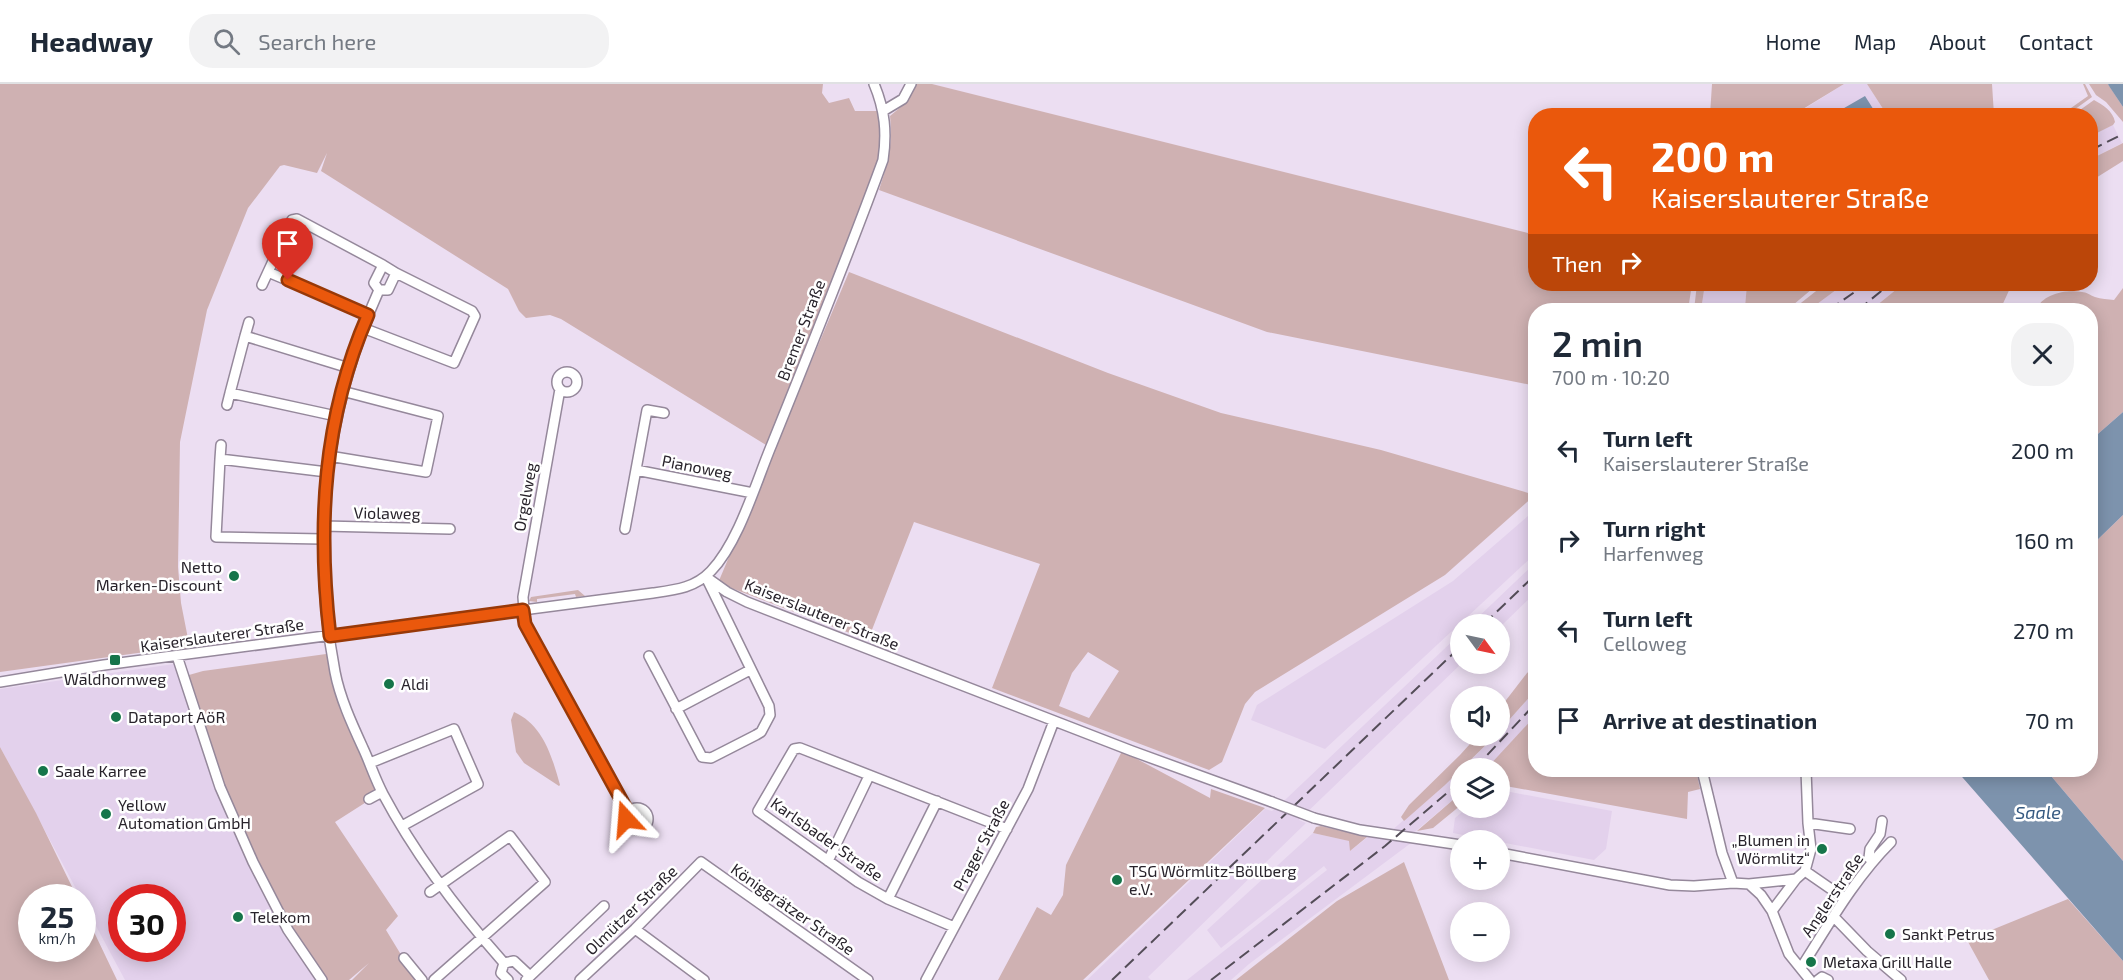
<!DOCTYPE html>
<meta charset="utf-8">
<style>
:root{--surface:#fff;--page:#f2f2f3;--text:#1f2937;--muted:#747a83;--line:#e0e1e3}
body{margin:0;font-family:"Exo 2",sans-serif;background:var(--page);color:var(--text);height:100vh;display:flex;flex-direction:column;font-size:22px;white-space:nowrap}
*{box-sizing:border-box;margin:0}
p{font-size:20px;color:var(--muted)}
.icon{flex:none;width:33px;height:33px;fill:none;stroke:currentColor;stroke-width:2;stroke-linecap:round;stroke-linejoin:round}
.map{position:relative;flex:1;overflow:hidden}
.panel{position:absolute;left:1528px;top:219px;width:570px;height:474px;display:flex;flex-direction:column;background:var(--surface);border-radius:24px;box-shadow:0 3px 15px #0003}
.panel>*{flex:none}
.hud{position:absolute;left:1528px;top:24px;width:570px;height:183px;border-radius:24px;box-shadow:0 3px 15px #0003;background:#ea580c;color:#fff;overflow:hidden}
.needle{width:39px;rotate:123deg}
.buttons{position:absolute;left:1450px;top:530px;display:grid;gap:12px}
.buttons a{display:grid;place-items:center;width:60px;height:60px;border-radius:50%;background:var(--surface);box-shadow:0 3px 15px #0003;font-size:30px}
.speed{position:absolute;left:18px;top:800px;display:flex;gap:12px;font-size:30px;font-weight:700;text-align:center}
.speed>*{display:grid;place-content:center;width:78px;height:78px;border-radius:50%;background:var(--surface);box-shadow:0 3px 15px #0003;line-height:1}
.speed small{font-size:15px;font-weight:400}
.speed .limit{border:9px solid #d22;background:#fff;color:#111}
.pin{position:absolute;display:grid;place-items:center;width:51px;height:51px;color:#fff;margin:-62px -26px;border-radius:50% 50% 50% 0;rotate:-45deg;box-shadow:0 0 6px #0007}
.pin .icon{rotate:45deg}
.me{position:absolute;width:66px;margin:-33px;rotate:341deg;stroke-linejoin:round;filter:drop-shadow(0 0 4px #0008)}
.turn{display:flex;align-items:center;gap:21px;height:126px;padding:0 24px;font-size:27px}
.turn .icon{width:78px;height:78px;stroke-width:2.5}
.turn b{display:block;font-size:42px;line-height:51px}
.then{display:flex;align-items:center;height:57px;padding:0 24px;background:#0003;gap:12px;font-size:22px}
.round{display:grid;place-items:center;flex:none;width:63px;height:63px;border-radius:24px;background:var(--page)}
.headline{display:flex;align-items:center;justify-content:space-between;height:102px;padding:0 24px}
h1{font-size:36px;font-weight:600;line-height:45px}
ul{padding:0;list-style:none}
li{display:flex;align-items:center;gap:18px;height:90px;padding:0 24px}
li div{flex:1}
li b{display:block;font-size:22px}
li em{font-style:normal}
header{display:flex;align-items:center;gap:36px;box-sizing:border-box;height:84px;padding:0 30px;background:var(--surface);border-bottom:2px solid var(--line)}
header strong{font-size:28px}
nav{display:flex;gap:33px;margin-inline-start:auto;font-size:21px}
.search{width:420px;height:54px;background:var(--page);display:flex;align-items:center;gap:15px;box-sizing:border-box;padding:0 21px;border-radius:24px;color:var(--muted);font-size:22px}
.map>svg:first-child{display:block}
</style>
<header>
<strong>Headway</strong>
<div class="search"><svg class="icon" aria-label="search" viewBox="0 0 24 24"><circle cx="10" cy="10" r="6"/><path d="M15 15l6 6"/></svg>Search here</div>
<nav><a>Home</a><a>Map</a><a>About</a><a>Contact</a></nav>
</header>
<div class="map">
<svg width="2123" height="896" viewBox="0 0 2123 896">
<rect width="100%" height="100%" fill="#ecdef2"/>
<path fill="#e3d1ec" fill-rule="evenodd" d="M1844 0H1867L1887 31 1793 32Z
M2113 41 2122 59 2091 75V52Z
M1705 200H1747L1745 223 1740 226H1701Z
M1844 200H1903L1871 226H1809Z
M1536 425V469L1325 665 1251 636 1257 621 1453 497Z
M1536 478V508L1500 543V540H1471Z
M1461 549 1462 579 1299 736 1306 739 1148 893 1151 896H1087L1265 725 1272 727 1286 715Z
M174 580 200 641 318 896H125L0 663V605ZM122 813H172V864H122Z
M1536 606V631L1504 667 1487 684H1463L1496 651H1500V646Z
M1461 686V709L1404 757 1411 759 1249 880 1231 896H1187L1327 786 1324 782 1221 864 1207 846 1313 749 1350 757V767L1368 753 1382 755Z
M1500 706 1612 727 1606 765 1594 776 1500 758V756H1489L1453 749 1455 734 1468 723H1500Z"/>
<path fill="#cfb1b2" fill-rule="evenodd" d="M0 0H823L822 9 829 19 849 14 855 27H883V76L771 364 561 235 550 231 526 234 519 227 508 205 321 87 327 69 317 89 284 81 280 82 248 124 207 226 180 358 178 483 181 519 191 570 167 565 0 588Z
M915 0H932L1536 151V200H1692L1688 226H1536V302L1267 248 879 106C888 79 893 61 890 32L909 16Z
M1712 0H1844L1793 31H1710Z
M1867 0H1992L1994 31H1887Z
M2083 0H2085L2092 13 2067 31H2061L2088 12Z
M2089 0H2108L2123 23V38L2106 18 2096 11Z
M2094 16C2103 21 2113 27 2115 38L2113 41 2091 52V32L2073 31Z
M2123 59V77L2091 97V75Z
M849 188 1108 289 1221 329 1381 366 1535 411 1445 491 1255 608 1245 620 1222 678 1209 686 992 604 1040 480 914 438 868 556 718 499ZM1088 568 1119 587 1089 634 1059 622 1072 589Z
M1697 200H1705L1701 226H1694Z
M1747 200H1818L1787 226H1740L1745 223Z
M1825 200H1844L1809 226H1792Z
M1903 200H2012L2000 226H1871Z
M2123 204V328L2091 356V226H2036C2042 210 2066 205 2082 208 2086 208 2090 211 2095 213 2101 215 2108 215 2114 216Z
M2123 431V777L2046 686H2091V462Z
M578 506 585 512 576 513 575 510 537 515V518L529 517 531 513Z
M326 570 335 588 382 708 335 738 398 832 386 846 403 874 422 896H352L369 879 349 896H326L288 846 220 703 191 604 189 591 203 587Z
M1536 582V606L1500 646V624L1527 589Z
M514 628C543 641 552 672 560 701L559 702 524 679 516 668 511 636Z
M1536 631V686H1696L1700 705 1688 708 1687 735 1500 701V684H1487Z
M1478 651H1496L1445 701 1404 737 1401 733 1409 721 1460 671Z
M0 663 36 729 77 813H32V864H82L83 825 117 896H0Z
M1122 667 1210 714 1211 705 1265 724 1083 896H998L1037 823 1051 831 1063 811 1066 781Z
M1461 709V721L1433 744 1417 747Z
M1321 742 1367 753 1350 767 1349 757 1313 749 1316 743Z
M1404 778 1449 896H1236L1337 817Z
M2068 815 2123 877V896H1989L1967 856Z"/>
<path fill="#7d93ad" d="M2108 0H2123V23L2109 2Z
M1865 12 1877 31H1832Z
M2123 328V431L2091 462V356Z
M1956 686H2046L2123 777V877Z"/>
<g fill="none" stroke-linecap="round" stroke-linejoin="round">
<g stroke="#95889b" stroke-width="12">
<path id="minor" d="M883 27 903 15 911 0
M262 201 268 188
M379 206 374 199 383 181 396 189 388 206H379C325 326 310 458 335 588 340 614 352 640 363 664 370 679 375 695 383 710 416 772 458 827 504 879L501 889 508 896
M368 230 268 188 292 136 297 135 383 181
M363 244 454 279 475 232 472 227 396 189
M245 252 249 238
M557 298a10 10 0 1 1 20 0a10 10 0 1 1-20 0Z
M560 305 523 513 525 540 628 728
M227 321 230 309
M336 332 230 309 245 252 349 284
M329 372 426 388 438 332 342 307
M220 375 221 361
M636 386 753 409
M323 442 450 445
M625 445 647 326 664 329
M323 455 216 453 220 375 327 388
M706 493 727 508 747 518 1132 667 1272 718
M177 572 220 703 253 778 288 846 322 896
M649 572 702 673 711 674 756 651 761 648 770 631 769 622 706 493
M0 598 104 581 653 509C675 506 695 504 711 487 739 458 756 398 772 360 810 266 848 172 883 76 887 49 885 26 874 0
M676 625 750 586
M370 679 454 645 478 700 402 742
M1702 686 1722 769 1733 799
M369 715 382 708
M626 735a11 11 0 1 1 22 0a11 11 0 1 1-22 0Z
M1314 734 1360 746 1461 761
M1808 739 1850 745
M1500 769 1670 801 1694 802 1733 799 1749 800 1761 811 1772 827 1789 870 1810 896
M1873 776 1869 774 1870 765 1880 750 1882 737
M828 777 869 692
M1805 787 1844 814
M1749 800 1796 795
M430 808 510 752 545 798 434 896
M888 815 937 717
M1772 827 1796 795 1805 787 1811 765 1808 739 1806 686
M1834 833 1867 867 1901 896
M954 843 888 815 858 798 758 727 794 665 800 664 1007 745
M635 845 704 896
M404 874 422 896
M504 879 514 877 530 892
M1801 884C1829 840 1854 795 1891 758
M526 896 604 822
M580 896 635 845 701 778 868 896
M926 896 1028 705 1054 637
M1818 896 1822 893 1828 896"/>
</g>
<use href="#minor" stroke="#fff" stroke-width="9"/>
<path stroke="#544d58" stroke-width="2" stroke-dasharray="12 6" stroke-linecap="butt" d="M2091 66 2123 50
M1829 226 1866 200
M1858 226 1890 200
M1484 540 1536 490
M1475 684 1536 619
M1112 896 1461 562
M1211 896 1385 762 1461 697"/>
<g stroke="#95889b" stroke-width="12" stroke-linecap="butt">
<path id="minor-bridge" d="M1272 718 1314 734"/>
</g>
<use href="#minor-bridge" stroke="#fff" stroke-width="9"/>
</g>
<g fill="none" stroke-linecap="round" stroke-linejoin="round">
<g stroke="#983908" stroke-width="15">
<path id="route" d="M288 196 368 231C323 334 317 441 330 552L523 526 525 540 628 728 626 735"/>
</g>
<use href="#route" stroke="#ea580c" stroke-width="10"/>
</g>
<g fill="#16754a" stroke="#fff" stroke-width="2">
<circle cx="234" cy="492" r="6"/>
<rect x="109" y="570" width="12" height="12" rx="3"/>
<circle cx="389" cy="600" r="6"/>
<circle cx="116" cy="633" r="6"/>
<circle cx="43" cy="687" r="6"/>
<circle cx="106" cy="730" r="6"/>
<circle cx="1822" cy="765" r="6"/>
<circle cx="1117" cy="796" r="6"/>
<circle cx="238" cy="833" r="6"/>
<circle cx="1890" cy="850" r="6"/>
<circle cx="1811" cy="878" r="6"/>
</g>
<g text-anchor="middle" stroke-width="5" stroke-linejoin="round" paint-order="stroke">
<g font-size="16" fill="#28232b" stroke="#fff">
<text transform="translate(801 246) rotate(-69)" y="6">Bremer Straße</text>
<text transform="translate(697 383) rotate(11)" y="6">Pianoweg</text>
<text transform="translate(525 413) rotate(-80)" y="6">Orgelweg</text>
<text transform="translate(387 429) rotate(1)" y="6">Violaweg</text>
<text transform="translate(822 530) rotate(22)" y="6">Kaiserslauterer Straße</text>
<text transform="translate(222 551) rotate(-8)" y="6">Kaiserslauterer Straße</text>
<text transform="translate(827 755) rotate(35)" y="6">Karlsbader Straße</text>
<text transform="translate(981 761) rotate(-62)" y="6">Prager Straße</text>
<text transform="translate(1832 811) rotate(-56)" y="6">Anglerstraße</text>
<text transform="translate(793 825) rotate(35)" y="6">Königgrätzer Straße</text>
<text transform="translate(631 826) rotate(-44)" y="6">Olmützer Straße</text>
</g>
<g font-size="16" fill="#28232b" stroke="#fff" text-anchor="start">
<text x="222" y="489" text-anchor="end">Netto<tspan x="222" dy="18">Marken-Discount</tspan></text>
<text x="115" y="601" text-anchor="middle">Waldhornweg</text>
<text x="401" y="606">Aldi</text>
<text x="128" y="639">Dataport AöR</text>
<text x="55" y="693">Saale Karree</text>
<text x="118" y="727">Yellow<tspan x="118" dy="18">Automation GmbH</tspan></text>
<text x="1810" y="762" text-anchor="end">„Blumen in<tspan x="1810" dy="18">Wörmlitz“</tspan></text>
<text x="1129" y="793">TSG Wörmlitz-Böllberg<tspan x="1129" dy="18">e.V.</tspan></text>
<text x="250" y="839">Telekom</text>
<text x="1902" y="856">Sankt Petrus</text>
<text x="1823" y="884">Metaxa Grill Halle</text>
</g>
<g font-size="18" font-style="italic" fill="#365a81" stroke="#fff">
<text x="2038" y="735">Saale</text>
</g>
</g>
</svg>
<div class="buttons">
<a><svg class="needle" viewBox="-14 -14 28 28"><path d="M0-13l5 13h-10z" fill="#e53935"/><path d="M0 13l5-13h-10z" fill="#747a83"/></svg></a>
<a><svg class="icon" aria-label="sound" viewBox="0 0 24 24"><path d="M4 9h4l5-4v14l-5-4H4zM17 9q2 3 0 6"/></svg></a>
<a><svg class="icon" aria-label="layers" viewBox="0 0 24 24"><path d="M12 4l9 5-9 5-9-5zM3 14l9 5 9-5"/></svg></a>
<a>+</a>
<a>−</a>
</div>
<div class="speed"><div>25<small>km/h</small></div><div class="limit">30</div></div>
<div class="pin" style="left:288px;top:196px;background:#d93025"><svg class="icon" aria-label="arrive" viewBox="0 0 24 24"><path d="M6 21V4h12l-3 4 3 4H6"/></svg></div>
<svg class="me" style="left:626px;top:735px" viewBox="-20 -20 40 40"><path d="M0-17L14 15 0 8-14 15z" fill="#ea580c" stroke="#fff" stroke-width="4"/></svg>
<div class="hud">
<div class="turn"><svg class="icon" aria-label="left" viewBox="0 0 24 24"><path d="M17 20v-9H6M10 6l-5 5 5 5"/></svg><div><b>200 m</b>Kaiserslauterer Straße</div></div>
<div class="then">Then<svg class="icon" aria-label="right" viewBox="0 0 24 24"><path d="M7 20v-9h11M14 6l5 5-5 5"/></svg></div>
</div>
<section class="panel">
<div class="headline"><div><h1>2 min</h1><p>700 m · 10:20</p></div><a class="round"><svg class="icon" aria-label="close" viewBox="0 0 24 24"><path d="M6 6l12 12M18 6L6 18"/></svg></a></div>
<ul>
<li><svg class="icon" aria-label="left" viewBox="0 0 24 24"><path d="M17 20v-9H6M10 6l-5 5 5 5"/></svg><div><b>Turn left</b><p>Kaiserslauterer Straße</p></div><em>200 m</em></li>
<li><svg class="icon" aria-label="right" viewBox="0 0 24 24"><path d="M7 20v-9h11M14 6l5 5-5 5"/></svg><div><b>Turn right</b><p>Harfenweg</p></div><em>160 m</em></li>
<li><svg class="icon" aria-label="left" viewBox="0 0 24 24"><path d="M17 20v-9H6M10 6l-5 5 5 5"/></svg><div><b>Turn left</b><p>Celloweg</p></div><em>270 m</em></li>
<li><svg class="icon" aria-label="arrive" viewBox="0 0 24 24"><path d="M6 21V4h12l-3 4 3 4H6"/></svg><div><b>Arrive at destination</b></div><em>70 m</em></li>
</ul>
</section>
</div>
